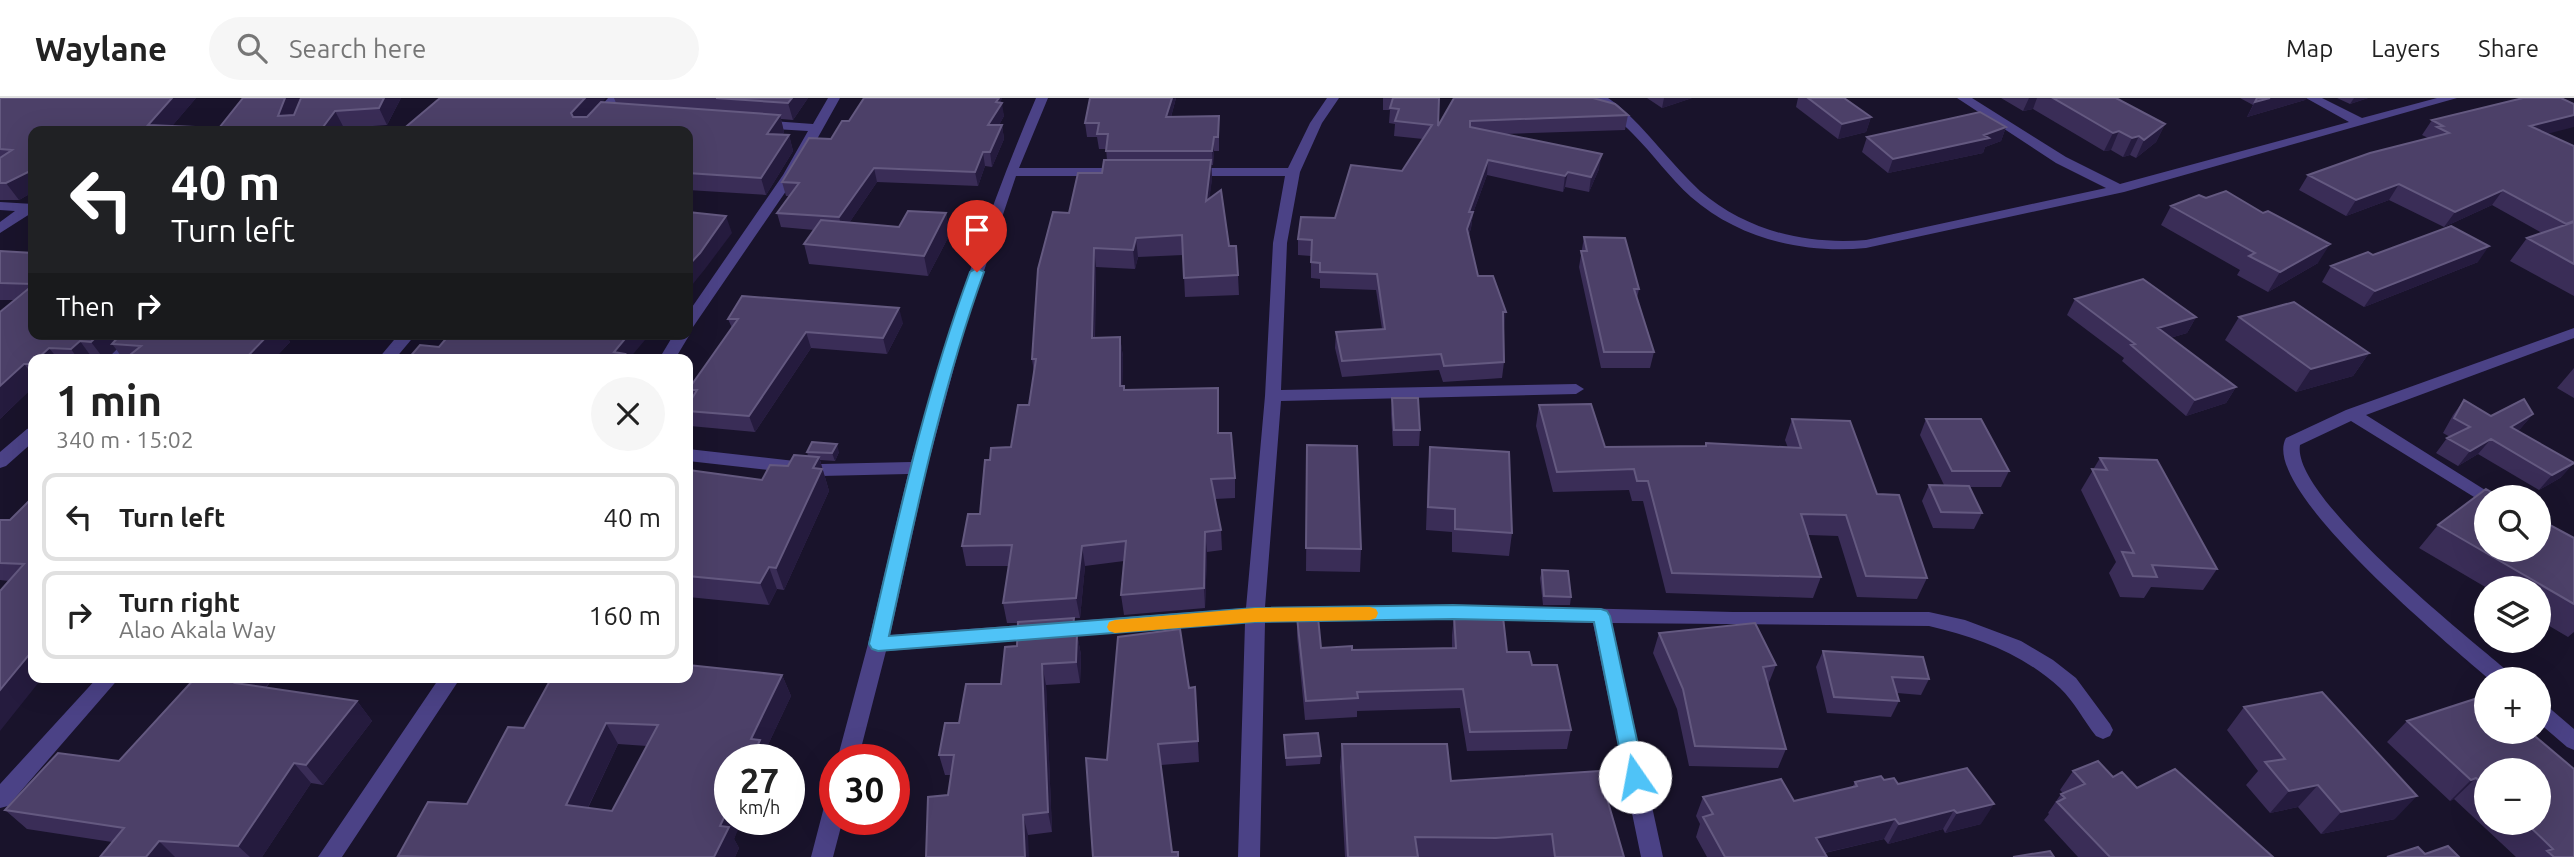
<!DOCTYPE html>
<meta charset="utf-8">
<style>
:root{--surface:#fff;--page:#f6f6f6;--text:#222;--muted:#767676;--line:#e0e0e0}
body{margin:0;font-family:Ubuntu,sans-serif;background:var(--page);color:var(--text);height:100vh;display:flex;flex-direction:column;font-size:26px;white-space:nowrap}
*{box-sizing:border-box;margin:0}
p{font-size:23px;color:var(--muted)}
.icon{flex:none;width:38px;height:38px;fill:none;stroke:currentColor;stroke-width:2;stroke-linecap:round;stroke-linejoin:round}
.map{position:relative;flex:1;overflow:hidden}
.sheet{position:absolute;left:28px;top:256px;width:665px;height:329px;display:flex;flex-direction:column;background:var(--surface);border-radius:14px;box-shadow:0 7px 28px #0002}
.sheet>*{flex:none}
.hud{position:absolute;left:28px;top:28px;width:665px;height:214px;border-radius:14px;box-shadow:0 7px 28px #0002;background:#202124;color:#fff;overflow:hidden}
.fabs{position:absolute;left:2474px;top:387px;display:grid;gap:14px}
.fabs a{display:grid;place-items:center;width:77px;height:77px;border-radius:50%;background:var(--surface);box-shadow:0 7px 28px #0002;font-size:35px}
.speed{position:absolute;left:714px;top:646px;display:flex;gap:14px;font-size:35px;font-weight:700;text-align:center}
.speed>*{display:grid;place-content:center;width:91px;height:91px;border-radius:50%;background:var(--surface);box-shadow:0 7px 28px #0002;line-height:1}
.speed small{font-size:18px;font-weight:400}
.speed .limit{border:10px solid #d22;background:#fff;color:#111}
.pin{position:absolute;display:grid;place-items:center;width:60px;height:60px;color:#fff;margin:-72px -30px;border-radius:50% 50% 50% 0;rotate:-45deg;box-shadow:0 0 7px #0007}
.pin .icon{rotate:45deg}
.me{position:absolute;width:77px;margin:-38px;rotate:348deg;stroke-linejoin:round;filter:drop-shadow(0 0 5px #0008)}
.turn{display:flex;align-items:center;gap:24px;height:147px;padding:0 28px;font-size:32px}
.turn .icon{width:91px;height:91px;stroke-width:2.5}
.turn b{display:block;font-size:49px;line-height:60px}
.then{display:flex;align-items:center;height:66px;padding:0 28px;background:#0003;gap:14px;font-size:26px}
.round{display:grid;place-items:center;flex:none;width:74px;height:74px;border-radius:37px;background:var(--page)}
.headline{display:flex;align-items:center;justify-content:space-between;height:119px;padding:0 28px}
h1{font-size:42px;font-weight:600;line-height:52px}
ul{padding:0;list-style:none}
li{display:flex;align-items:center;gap:21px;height:88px;margin:0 14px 10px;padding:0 14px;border:4px solid var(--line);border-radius:14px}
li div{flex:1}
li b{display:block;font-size:26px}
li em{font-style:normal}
header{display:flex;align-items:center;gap:42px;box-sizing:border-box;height:98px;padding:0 35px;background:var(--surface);border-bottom:2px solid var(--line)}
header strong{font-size:33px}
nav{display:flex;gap:38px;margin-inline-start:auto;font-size:24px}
.search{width:490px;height:63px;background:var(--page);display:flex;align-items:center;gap:18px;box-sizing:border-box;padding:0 24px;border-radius:38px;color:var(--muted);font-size:26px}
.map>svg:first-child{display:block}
</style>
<header>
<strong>Waylane</strong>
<div class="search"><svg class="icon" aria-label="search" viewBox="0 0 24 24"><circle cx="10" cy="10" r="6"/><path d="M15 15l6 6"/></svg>Search here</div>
<nav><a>Map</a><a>Layers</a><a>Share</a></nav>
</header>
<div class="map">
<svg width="2574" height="759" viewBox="0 0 2574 759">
<rect width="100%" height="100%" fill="#19132b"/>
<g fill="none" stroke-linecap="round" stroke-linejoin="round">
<path fill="#4b4286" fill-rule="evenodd" d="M608 0H621L593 33H580Z
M828 0H840L797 77 693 229 688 231V215L783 77 808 33 760 30 754 26 760 22 813 26Z
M1036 0H1048L1019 70H1125L1132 74 1125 78H1016L964 232 927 370 890 537 1246 510 1265 298 1273 145 1285 78H1188L1181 74 1188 70H1288L1310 25 1327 0H1339L1322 25 1300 74 1287 145 1281 292 1576 286 1584 291 1576 296 1281 303 1265 509 1453 507 1733 514H1929L1965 522 2021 543 2053 562 2076 580 2110 626 2113 632 2110 638 2103 641 2096 638C2084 623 2074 603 2060 590 2023 556 1977 539 1929 528L1612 525 1663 759H1641L1593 525 1453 521 1265 524 1260 759H1238L1245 525 886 553 858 662H837L868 546 908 376 821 378 688 363V351L821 366 911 364C946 240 985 119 1036 0Z
M1594 0H1608L1618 7C1648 33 1671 66 1700 93 1747 133 1806 147 1866 142L2106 90 2056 65 1957 0H1972L2066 59 2120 86 2349 24 2306 0H2322L2362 20 2437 0H2457L2124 94 1866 150C1804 156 1739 141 1691 99 1670 80 1653 56 1633 36 1621 23 1605 13 1594 0Z
M0 104 33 106V114L0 135V124L15 113 0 112Z
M2574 230V240L2366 317 2493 397 2495 399H2487V407L2351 323 2300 347C2291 399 2469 540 2510 575L2513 581H2489C2451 548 2258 390 2286 340L2346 312Z
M688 233 690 236 675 261H659L674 236H688Z
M132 236H149L125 261H107Z
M399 236H416L395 261H378Z
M33 329V344L6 368 0 370V354L27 331Z
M98 579H120L8 708 0 710V686Z
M440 579H461L342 759H318Z
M2539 605 2546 607 2574 631V652L2567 649 2539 625Z
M835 700V721H843L833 759H811L824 709 827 702Z"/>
</g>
<path fill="#3a2d57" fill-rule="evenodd" d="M0 0H196L172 28 219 30 401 0 387 27 344 30 341 33H33V94L19 102H0Z
M614 0H808L793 22 781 21 784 34 783 36 789 37 793 53 766 97 688 92V33L602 4 616 5Z
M864 0H1002L1000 4 1004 18 999 27H1002L1004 41 992 69 985 68 978 88 877 84 849 125 899 129 946 115 950 136 928 178 809 166 804 146 814 132 781 129 777 115 789 98H786L782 84 831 41 849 23Z
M1090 0H1176L1171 19 1219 18V53H1214L1213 67H1211L1212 81 1209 100 1229 148 1238 177 1239 197 1185 199 1183 157 1138 159 1135 171 1096 169 1095 240 1120 239 1123 259 1122 288 1124 292 1219 335 1235 380V400L1215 401 1221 432 1222 452 1207 454 1205 510 1124 517 1121 497 1124 463 1085 468 1080 520H1074L1081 557 1080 585 1046 587 1052 734 1028 737 948 697 951 677H945L939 657 959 625 1001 586 1017 548V525H1007L1003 505 1009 468H966L962 448 980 416 990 362 1011 349 1029 307 1034 275 1032 261 1069 115 1102 75 1107 62 1106 51H1099L1097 39H1087L1085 25Z
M1383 0H1439L1438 28 1454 0 1628 17 1625 32 1504 36 1599 71 1589 94 1565 89 1563 94 1487 77 1473 115 1471 130 1469 137 1478 178 1504 230V264L1502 280 1443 284 1439 272 1342 279 1335 250 1336 234 1382 231 1376 192 1320 190V181L1311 180V158L1298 157V141L1335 120 1402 73 1423 41 1394 38 1395 26 1389 25 1390 12H1383Z
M1647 0H1692L1662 10Z
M1798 0H1844L1871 19 1866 34 1838 41 1796 9Z
M2001 0H2116L2165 26 2156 44 2136 60 2130 57 2123 59 2111 52 2104 53 2033 11 2023 13Z
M2240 0H2306L2305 2 2247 19 2253 7Z
M2337 0H2368L2350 6Z
M2432 22 2548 36 2574 48V198L2510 163 2527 140 2542 135 2492 107 2444 129 2389 102 2346 118 2299 92 2308 77 2428 40 2422 37Z
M2006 29 2001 43 1985 49 1983 55 1888 75 1862 54 1867 39Z
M2171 108 2318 165 2268 194 2237 177 2240 172 2161 127Z
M1584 139 1639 191 1637 200 1654 254 1650 270H1601L1579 169Z
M0 153 33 155V236H285L290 244 274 261H123L116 251 106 261H33V289L0 321 14 202H0Z
M2373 157 2478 164 2364 209 2322 184 2331 168Z
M2075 201 2196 219 2187 235 2170 240 2236 289 2226 305 2186 318 2122 263 2124 260 2067 217Z
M2239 219 2369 255 2353 278 2296 294 2225 242Z
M728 221 903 225 887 256 811 250 755 334 690 328 688 322V307L692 301 688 292 732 230Z
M2574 270V300L2557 290Z
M1392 300 1420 332 1419 348H1393L1391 316Z
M2464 302 2491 318 2533 316 2520 331 2517 333 2574 365 2560 380 2539 392 2478 356 2458 368 2436 355 2447 340 2450 339 2443 335 2453 317Z
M1539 307 1605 349 1705 348 1706 345 1788 350 1785 342 1792 321 1877 396 1927 480 1917 501 1857 499 1838 438 1808 437 1821 479 1813 500 1666 495 1643 403H1632L1629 392 1553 394 1536 328Z
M1926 321 2009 373 2001 389H1969L1982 415 1974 431 1933 430 1922 403 1929 387H1944L1920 337Z
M1307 347 1361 451 1360 474 1306 473Z
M1430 349 1512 435 1509 458 1452 454V434L1426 432 1428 373Z
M807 354H839L835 363 820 362 829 393 784 492 777 491 769 507 688 499V372L762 382 808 358Z
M2100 360 2217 471 2203 492 2151 489 2144 500 2120 499 2109 475 2116 464 2081 392Z
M33 399V579L9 483 0 482V422H10Z
M2438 427 2574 440V534L2568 539 2539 522V490H2487L2419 450Z
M1542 472 1571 499 1570 507H1543L1540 480Z
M1454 518 1507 554 1532 567 1571 632 1567 651 1467 653 1460 610 1357 613V619L1305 622 1297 538V519L1321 550 1352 552 1452 550V537Z
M1659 535 1776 567 1768 587 1786 651 1778 670 1689 668 1677 611 1653 555Z
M1823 553 1929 581 1921 597 1897 595 1899 603 1891 619 1827 615 1816 569Z
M782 577 791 598 765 653 734 741 739 750 735 759H399L398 758 467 706 524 630ZM618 646 647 648 612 713 588 710Z
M274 579 266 590 357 603 372 623 323 687 311 685 262 759H100L112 744 27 731 5 712 119 663Z
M1195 589 1199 664 1161 667 1172 754 1093 759 1107 662 1189 590Z
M2487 597V634H2530L2574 671V759H2516L2454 701 2450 703 2387 644 2407 623ZM2487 672H2539V724H2487Z
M2244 609 2395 721 2321 736 2298 709 2270 715 2246 687 2258 673 2227 632Z
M1284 637 1321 658 1320 666 1286 668Z
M1342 646 1451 683 1624 759H1345L1340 669Z
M1967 670 1981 726 1945 735 1943 731 1888 746 1884 741 1825 755 1827 759H1707L1696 739 1700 726 1696 718 1703 699 1794 703 1852 690 1855 684 1884 682 1898 686Z
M2073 673 2113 679 2137 690 2273 759H2078L2044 722 2049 716 2048 715 2061 696 2063 695 2060 692Z"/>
<path fill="#251b3e" d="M172 0H196L168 33 148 27Z
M285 0H300L288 33 278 18Z
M384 0H401L387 27 379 10Z
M585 0H606L578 31 571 15Z
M792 0H808L793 22 788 5Z
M994 0H1002L1000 6 1002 5 1004 18 991 41 988 27Z
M1172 0H1176L1167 33 1166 19Z
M1664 0H1692L1662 10Z
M2029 0H2037L2033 11 2023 13Z
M2270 0H2306L2305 2 2247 19 2255 4Z
M2354 0H2368L2350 6Z
M335 13 344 30 341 33H320Z
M780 17 784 34 771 52 767 36Z
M2574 17V29L2520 43 2530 28Z
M1871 19 1866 34 1838 41 1842 26Z
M2165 26 2156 44 2136 60 2144 42Z
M1002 27 1004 41 992 69 990 54Z
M2006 29 2001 43 1985 49 1983 55 1888 75 1893 61 1984 37Z
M2119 33 2111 52 2104 53 2113 35Z
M789 37 793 53 766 97 761 80Z
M2139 38 2130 57 2123 59 2132 40Z
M1214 39V53L1213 67 1212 53Z
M983 54 985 68 978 88 975 74Z
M1602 56 1599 71 1589 94 1591 79Z
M1211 62 1212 81 1207 122 1206 103Z
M1488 62 1487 77 1473 115 1471 130 1466 146 1469 114Z
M874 70 877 84 843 134 839 119Z
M30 73 33 78V94L19 102 6 85Z
M1568 74 1565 89 1563 94 1565 78Z
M2399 86 2389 102 2346 118 2356 102Z
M2503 92 2492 107 2444 129 2455 114Z
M946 115 950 136 928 178 924 158Z
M726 118 732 135 705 171 688 192V168Z
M1136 140 1138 159 1135 171 1133 152Z
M2330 146 2318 165 2268 194 2280 174Z
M2489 148 2478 164 2364 209 2375 193Z
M1094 150 1096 169 1094 260 1092 240Z
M899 210 903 225 887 256 883 240Z
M1503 214H1506L1504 230H1500Z
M2196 219 2187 235 2149 246 2158 230Z
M806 234 811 250 755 334 749 318Z
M99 236H129L112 246 116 251 106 261H104L91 244Z
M269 236H285L290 244 274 261H245Z
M629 236H650L629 261H617L614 254Z
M1120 239 1123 259 1122 308 1120 288Z
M80 243 93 261H78L71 251Z
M49 250 58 261H37Z
M2369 255 2353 278 2296 294 2311 271Z
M24 266 33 277V289L0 321V288Z
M2236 289 2226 305 2186 318 2195 302Z
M2533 316 2520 331 2498 344 2511 329Z
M2491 341 2478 356 2458 368 2470 353Z
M837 346 839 354 835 363 832 355Z
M819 359 829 393 784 492 776 470 813 370Z
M2574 365 2560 380 2539 392 2552 377Z
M1205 434 1207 454 1205 510 1204 490Z
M1082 448 1085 468 1080 520 1076 500Z
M769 469 777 491 769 507 760 485Z
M1074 520 1081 557 1080 585 1072 536Z
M33 552V579H43L0 633V592Z
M1042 566 1046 587 1052 734 1048 714Z
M782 577 791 598 765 653 769 662H751V641Z
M240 579H274L252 605 235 585Z
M357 603 372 623 323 687 306 667Z
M606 625 618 646 579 728 566 707Z
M294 665 311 685 262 759H250L238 748Z
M2476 680 2454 701 2450 703 2471 682Z
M2318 687 2298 709 2270 715 2289 693Z
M2417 698 2395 721 2321 736 2341 714Z
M1994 706 1981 726 1945 735 1957 715Z
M730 707V721H743L734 741 739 750 735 759H714L720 728Z
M1954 712 1943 731 1888 746 1899 726Z
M1023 717 1028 737 1029 759H1025Z
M1895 721 1884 741 1806 759 1816 740Z
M159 743 175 759H146Z"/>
<path fill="#4c4068" stroke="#645980" stroke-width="2" fill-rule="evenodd" d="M0 0H172L148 27 219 30 243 0H285L278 18 294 17 301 0H384L379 10 335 13 320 33H33V73H30L6 85H0V60L12 52 0 51Z
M440 0H585L571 15 573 19H587L601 4 780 17 767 36 789 37 761 80 688 75V33H401Z
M716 0H792L788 5Z
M864 0H999L996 4 1002 5 988 27H1002L990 54H983L975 74 874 70 839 119 777 115 799 85 782 84 809 40 831 41 842 23H849Z
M1090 0H1172L1166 19 1219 18 1218 39H1214L1212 53H1106L1108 36H1097L1099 25H1085Z
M1393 0H1439L1438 28 1454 0H1593L1615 6 1628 17 1470 23V29L1602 56 1591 79 1568 74 1565 78 1488 62 1469 114H1473L1467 131 1478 178H1493L1506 214H1503L1504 264 1444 268 1441 256 1342 263 1336 234 1385 231 1377 176 1320 174V165L1311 164 1312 142 1298 141 1301 119 1335 120 1351 67 1402 73 1432 27 1395 23 1399 11 1390 10Z
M1808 0H1844L1871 19 1842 26Z
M2053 0H2116L2165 26 2144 42 2139 38 2132 40 2119 33 2113 35Z
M2257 0H2270L2255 4Z
M2523 0H2561L2574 6V17L2530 28 2574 48V123L2566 126 2503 92 2455 114 2399 86 2356 102 2308 77 2370 55 2449 35 2437 29 2443 28 2432 22Z
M1980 14 2006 29 1984 37 1989 40 1893 61 1867 39Z
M1104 62H1211L1206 103 1221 92 1229 148H1236L1238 177 1184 180 1182 137 1136 140 1133 152 1094 150 1092 240 1120 239V288H1124V292L1218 290V335H1231L1235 380 1211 381 1221 432 1205 434 1204 490 1121 497 1126 443 1082 448 1076 500 1003 505 1012 447 962 448 968 416H980L985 362H990L991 350 1011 349 1018 307H1029L1036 261H1032L1038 171 1053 114 1069 115 1078 75H1102Z
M2226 93 2263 115 2268 113 2330 146 2280 174 2249 158 2255 155 2171 108 2199 97 2206 100Z
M908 113 946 115 924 158 804 146 821 122 899 129Z
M688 114 726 118 700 155 688 168Z
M2574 124V166L2527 140Z
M2451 128 2489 148 2375 193 2331 168 2368 154 2373 157Z
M1584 139 1625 140 1639 191H1634L1654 254H1604L1581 153H1587Z
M0 153 33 155V186L0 185Z
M2143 181 2196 219 2158 230 2236 289 2195 302 2131 247 2135 246 2075 201Z
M33 187V236H99L91 244 80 243 71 251 49 250 37 261H33V264L31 266H24L0 288V214Z
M742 198 899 210 883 240 806 234 749 318 688 313V307L697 292H688L738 221H728Z
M2294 204 2369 255 2311 271 2239 219Z
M121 236H269L245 261H125L141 248 112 246Z
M450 236H629L614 254 625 256 621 261H408L420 247 439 249Z
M1392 300H1418L1420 332H1394Z
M2524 301 2533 316 2511 329 2574 365 2552 377 2491 341 2470 353 2447 340 2470 329 2454 320 2464 302 2491 318Z
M1591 306 1605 349 1706 348V345L1801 350 1792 321 1850 323 1877 396 1899 397 1927 480 1866 478 1846 417 1801 416 1821 479 1672 475 1648 383H1637L1634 371 1557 374 1539 307Z
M1926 321H1981L2009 373H1952Z
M812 344 837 346 832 355 807 354Z
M1307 347 1357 348 1361 451 1306 450Z
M1430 349 1509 354 1512 435 1455 431V411L1428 409Z
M794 357 819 359 813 370 822 371 776 470 769 469 760 485 688 478V372L762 382 770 367 788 368Z
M2100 360 2157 362 2217 471 2152 467 2157 479 2133 478 2122 454 2134 455 2092 371 2107 372Z
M1929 387 1969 388 1982 415 1941 414Z
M2486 391 2500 399H2487V452H2539V421L2574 440V506L2438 427Z
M33 399V552L0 592V493L24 466 0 465V422H10Z
M1542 472 1568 473 1571 499 1544 498Z
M1454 518 1503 519 1507 554H1529L1532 567H1557L1571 632 1470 634 1463 591 1357 594 1358 600 1306 603 1297 519H1318L1321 550 1352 548V552L1456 550Z
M1074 520 1072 536H1077L1076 564 1042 566 1048 714 1023 717 1025 759H926L928 699 948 697 954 657H939L945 625H959L966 586H1001L1005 549 1017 548 1018 524Z
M1755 525 1776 567 1763 569 1786 651 1695 648 1683 591 1659 535Z
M1180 531 1189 590 1195 589 1198 643 1158 646 1172 754H1178V759H1093L1086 660 1107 662 1118 539Z
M1823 553 1923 559 1929 581 1892 579 1899 603 1834 599Z
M688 567 782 577 751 641 760 642 751 662H730V707L720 728 729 729 714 759H430L398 758 428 704 467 706 508 629 524 630 552 579H688ZM606 625 658 627 612 713 566 707Z
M196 579H240L235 585 357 603 306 667 294 665 238 748 159 743 146 759H100L124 730 5 712 58 655 119 663Z
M2322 594 2417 698 2341 714 2318 687 2289 693 2265 664 2285 661 2244 609Z
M2487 597V634H2530L2574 671V759H2554L2547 753 2553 751 2525 724H2539V672H2487V690L2476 680 2471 682 2407 623Z
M1318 635 1321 658 1286 660 1284 637Z
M1342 646H1447L1451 683 1599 673 1624 759H1555L1552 736 1496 740 1415 739 1418 759H1348Z
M2098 663 2113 679 2122 674 2137 690 2175 671 2273 759H2110L2057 704 2065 700 2061 696 2085 686 2073 673Z
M1967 670 1994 706 1957 715 1954 712 1899 726 1895 721 1816 740 1827 759H1725L1703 719 1713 716 1703 699 1781 681 1794 703 1857 688 1855 684 1881 678 1884 682 1894 680 1898 686Z
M2448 748 2459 759H2387L2418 749 2425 756Z
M2050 753 2054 759H2013Z"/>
<path fill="#4fc3f7" stroke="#337fa1" stroke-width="2" d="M977 170 984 174C941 292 916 415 889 538L1255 510 1453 507 1601 511 1607 513 1610 518 1645 679 1642 684 1635 687 1628 684 1625 679 1594 524 1453 521 1255 524 878 553 872 551 869 546C898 421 925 295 970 174Z"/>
<path fill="#f59e0b" d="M1370 509 1376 511 1378 515 1376 520 1370 522 1255 524 1115 535 1109 533 1107 529 1109 524 1115 522 1255 510Z"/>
</svg>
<div class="fabs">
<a><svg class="icon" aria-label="search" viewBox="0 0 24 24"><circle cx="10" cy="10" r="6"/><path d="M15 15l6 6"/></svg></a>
<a><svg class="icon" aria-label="layers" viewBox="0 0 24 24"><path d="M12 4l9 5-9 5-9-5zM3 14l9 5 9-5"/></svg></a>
<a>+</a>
<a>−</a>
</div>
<div class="speed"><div>27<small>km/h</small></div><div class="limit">30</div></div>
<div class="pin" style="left:977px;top:174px;background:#d93025"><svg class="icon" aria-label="arrive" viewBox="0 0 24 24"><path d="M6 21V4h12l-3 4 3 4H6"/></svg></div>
<svg class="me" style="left:1635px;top:679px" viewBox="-20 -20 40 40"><circle r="19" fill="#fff"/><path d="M0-13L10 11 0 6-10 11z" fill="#4fc3f7"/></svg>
<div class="hud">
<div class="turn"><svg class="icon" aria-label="left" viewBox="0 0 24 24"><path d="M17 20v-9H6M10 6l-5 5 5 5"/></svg><div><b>40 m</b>Turn left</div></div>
<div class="then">Then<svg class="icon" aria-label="right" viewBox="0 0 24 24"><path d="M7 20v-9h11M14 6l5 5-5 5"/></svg></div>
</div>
<section class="sheet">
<div class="headline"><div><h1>1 min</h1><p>340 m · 15:02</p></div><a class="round"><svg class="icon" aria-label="close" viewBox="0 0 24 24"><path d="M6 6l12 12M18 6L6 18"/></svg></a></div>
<ul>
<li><svg class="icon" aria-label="left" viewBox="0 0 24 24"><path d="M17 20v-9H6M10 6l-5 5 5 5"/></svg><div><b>Turn left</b></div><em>40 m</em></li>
<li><svg class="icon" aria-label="right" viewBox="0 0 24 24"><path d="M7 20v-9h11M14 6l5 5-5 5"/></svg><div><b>Turn right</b><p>Alao Akala Way</p></div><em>160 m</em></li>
</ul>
</section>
</div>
